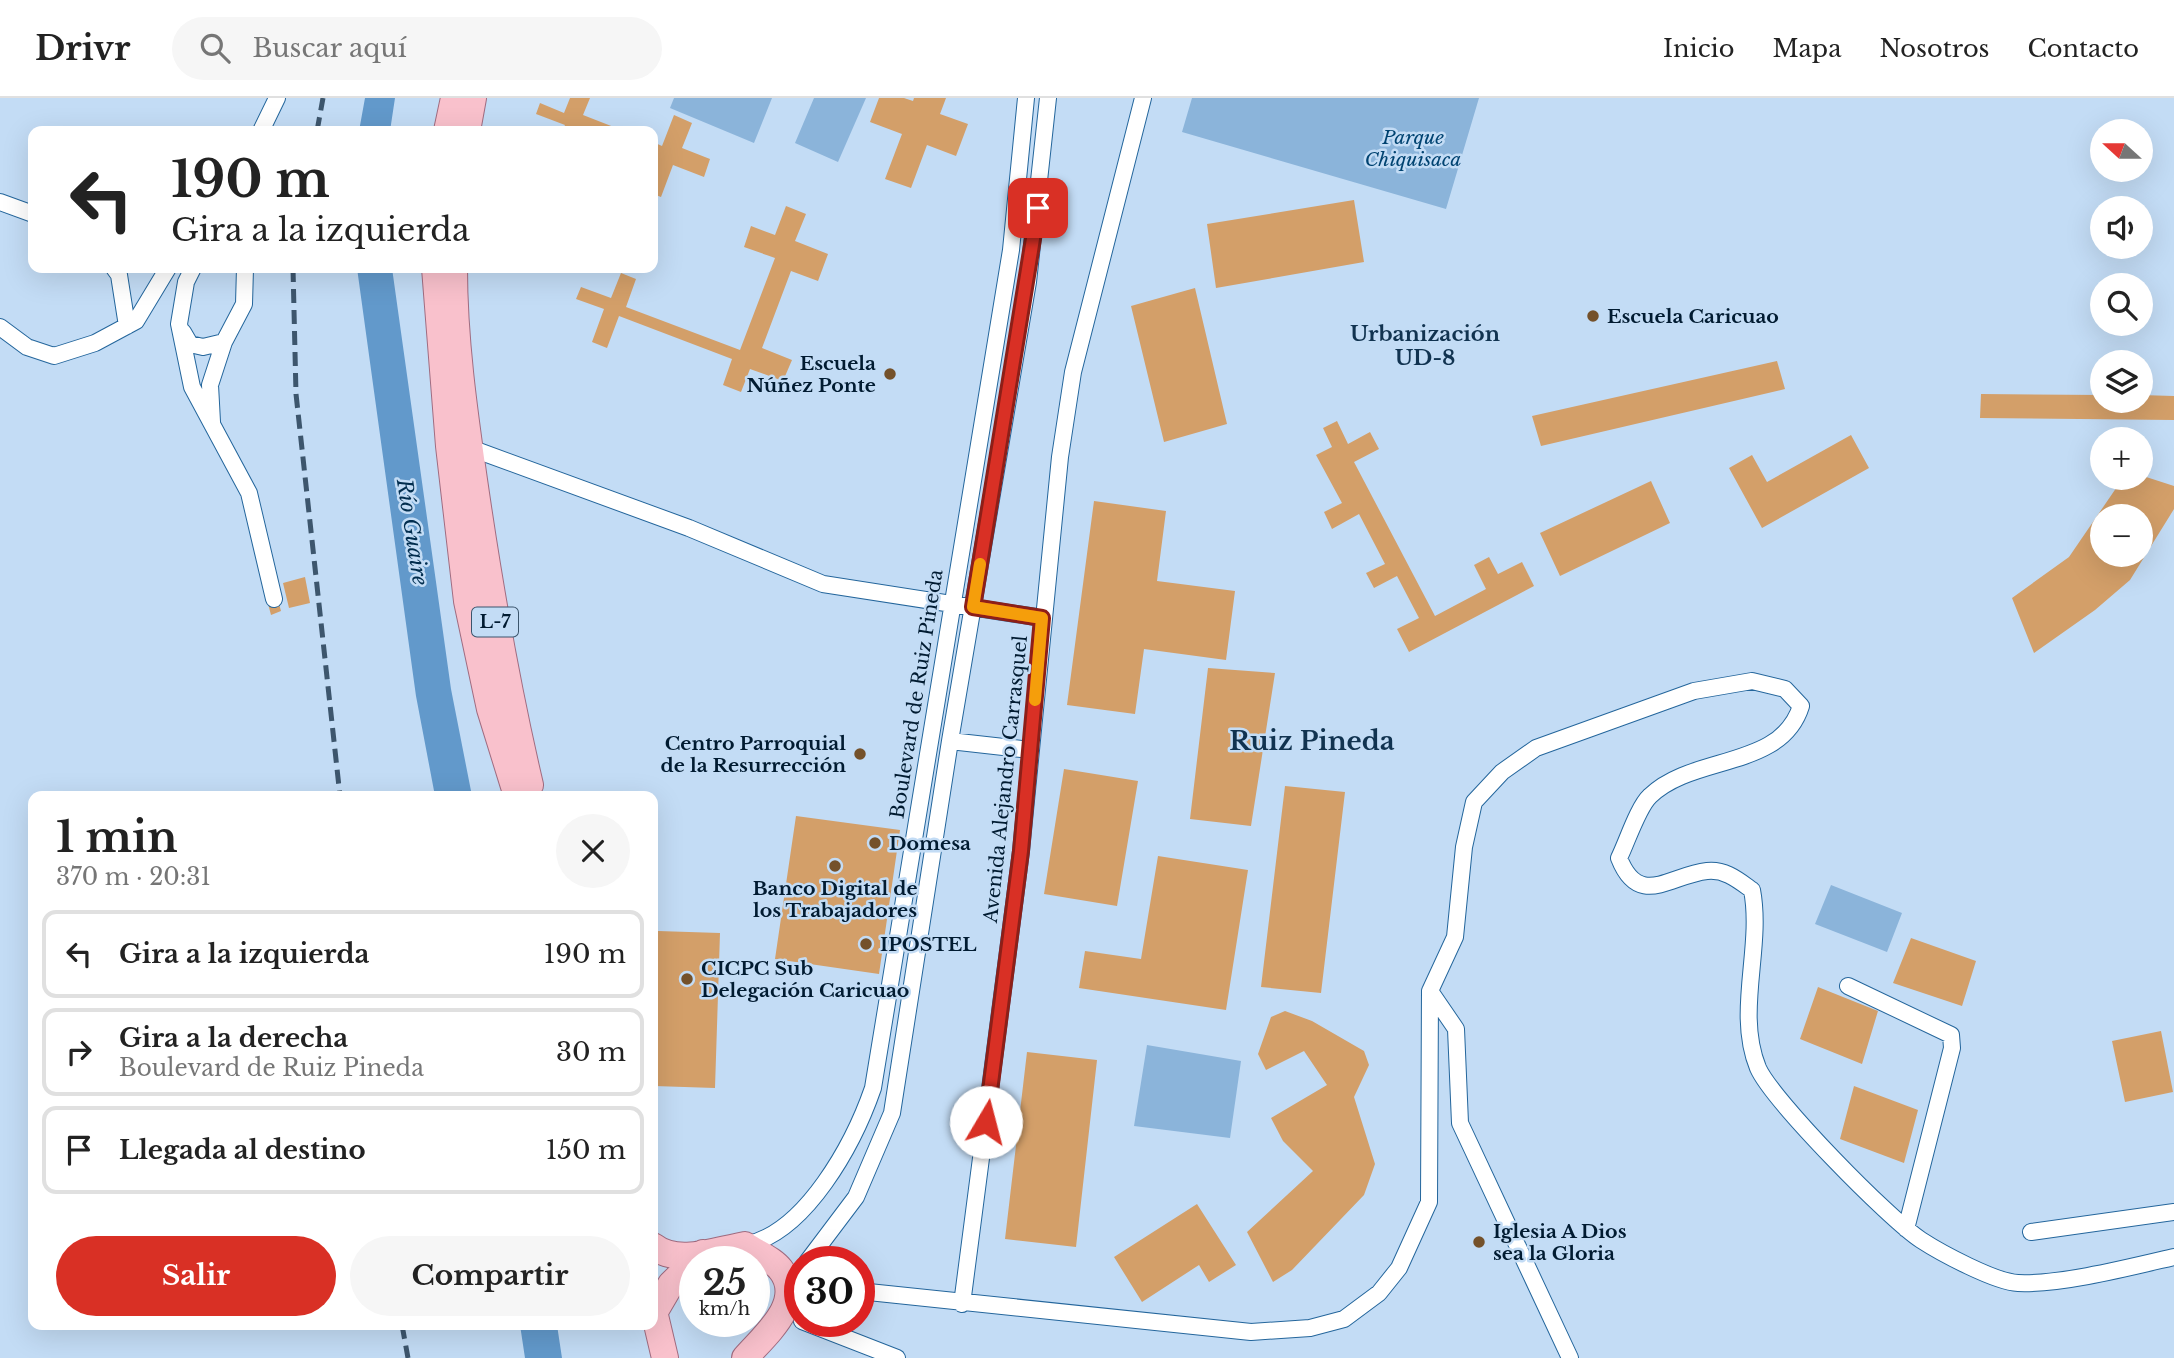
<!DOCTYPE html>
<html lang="es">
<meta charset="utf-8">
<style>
:root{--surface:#fff;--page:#f6f6f6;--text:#222;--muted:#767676;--line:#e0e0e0;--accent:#d93025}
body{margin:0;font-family:"Libre Baskerville",serif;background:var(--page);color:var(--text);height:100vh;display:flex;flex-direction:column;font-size:26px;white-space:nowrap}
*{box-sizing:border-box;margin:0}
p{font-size:23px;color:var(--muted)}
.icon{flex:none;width:38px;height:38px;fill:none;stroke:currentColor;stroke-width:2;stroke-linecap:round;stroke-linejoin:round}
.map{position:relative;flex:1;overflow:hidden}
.drawer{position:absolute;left:28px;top:693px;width:630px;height:539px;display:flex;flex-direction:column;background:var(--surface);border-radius:14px;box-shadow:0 7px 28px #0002}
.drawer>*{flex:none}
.hud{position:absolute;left:28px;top:28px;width:630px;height:147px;border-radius:14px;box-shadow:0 7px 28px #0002;background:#fff;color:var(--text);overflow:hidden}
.needle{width:46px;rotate:291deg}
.fabs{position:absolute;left:2090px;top:21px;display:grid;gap:14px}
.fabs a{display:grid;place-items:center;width:63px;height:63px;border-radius:50%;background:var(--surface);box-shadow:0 7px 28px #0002;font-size:35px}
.speed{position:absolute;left:679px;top:1148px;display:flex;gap:14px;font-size:35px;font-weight:700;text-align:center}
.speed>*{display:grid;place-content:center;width:91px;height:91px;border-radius:50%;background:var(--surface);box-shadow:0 7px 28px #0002;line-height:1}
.speed small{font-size:18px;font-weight:400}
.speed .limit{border:10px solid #d22;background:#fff;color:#111}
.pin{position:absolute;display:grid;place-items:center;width:60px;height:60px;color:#fff;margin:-30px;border-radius:14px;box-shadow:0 4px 10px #0006}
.me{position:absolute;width:77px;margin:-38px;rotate:8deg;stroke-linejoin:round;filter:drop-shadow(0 0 5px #0008)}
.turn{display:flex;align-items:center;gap:24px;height:147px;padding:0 28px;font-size:32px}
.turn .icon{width:91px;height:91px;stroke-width:2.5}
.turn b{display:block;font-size:49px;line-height:60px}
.round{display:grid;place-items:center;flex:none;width:74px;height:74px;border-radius:37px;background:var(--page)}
.summary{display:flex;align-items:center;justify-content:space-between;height:119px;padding:0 28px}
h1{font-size:42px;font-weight:700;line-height:52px}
.primary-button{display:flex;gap:14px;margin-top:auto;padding:14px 28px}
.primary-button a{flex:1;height:80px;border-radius:42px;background:var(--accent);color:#fff;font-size:28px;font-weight:700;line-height:80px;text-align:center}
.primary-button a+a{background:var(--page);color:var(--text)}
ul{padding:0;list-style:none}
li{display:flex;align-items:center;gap:21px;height:88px;margin:0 14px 10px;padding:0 14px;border:4px solid var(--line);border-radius:14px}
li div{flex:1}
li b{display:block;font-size:26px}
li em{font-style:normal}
header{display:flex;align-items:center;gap:42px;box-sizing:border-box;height:98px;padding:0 35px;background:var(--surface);border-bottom:2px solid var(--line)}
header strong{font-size:33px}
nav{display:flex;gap:38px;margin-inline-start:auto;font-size:24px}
.search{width:490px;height:63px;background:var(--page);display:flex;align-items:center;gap:18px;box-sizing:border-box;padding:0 24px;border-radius:38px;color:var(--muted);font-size:26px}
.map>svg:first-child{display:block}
</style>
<header>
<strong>Drivr</strong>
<div class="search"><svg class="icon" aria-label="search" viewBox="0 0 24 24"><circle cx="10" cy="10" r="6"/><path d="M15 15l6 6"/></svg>Buscar aquí</div>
<nav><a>Inicio</a><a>Mapa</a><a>Nosotros</a><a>Contacto</a></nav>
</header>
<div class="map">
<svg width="2174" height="1260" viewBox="0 0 2174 1260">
<rect width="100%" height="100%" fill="#c3dcf5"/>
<path fill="#8bb4da" d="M674 0H772L754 45 670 10Z
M814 0H866L838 64 795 45Z
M1192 0H1479L1446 111 1182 34Z
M1831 787 1902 815 1887 854 1815 826Z
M1147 947 1241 963 1230 1040 1134 1028Z"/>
<path fill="#6299cb" d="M365 0H395L390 33H359Z
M357 170H392L451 591 472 698H435L416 598Z
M520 1227H557L562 1260H525Z"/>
<path fill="#d39f69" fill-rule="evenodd" d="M570 0H590L583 17 624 33H562L565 27 536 16 540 5 564 15Z
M879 0H904L913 3 914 0H946L940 16 968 26 956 58 927 47 911 90 885 81 902 36 870 24Z
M674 17 692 25 682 50 710 61 704 79 673 67 661 99 653 96V44L662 48Z
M1354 102 1364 164 1216 190 1207 126Z
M786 108 806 116 795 143 828 156 818 183 791 173 762 250 792 262 783 283 750 271 741 294 723 287 732 261 619 218 607 250 592 244 604 211 576 201 581 189 611 200 621 175 636 181 626 209 740 252 775 160 744 149 751 128 775 137Z
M1195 190 1227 326 1164 344 1131 208Z
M1777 263 1785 291 1541 348 1532 318Z
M1981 296 2102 297V303H2140V297L2174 298V322L1980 320Z
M1337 323 1348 346 1370 334 1379 351 1354 364 1435 518 1486 491 1474 467 1489 459 1498 476 1522 464 1534 488 1409 554 1397 531 1419 520 1397 478 1374 490 1366 475 1385 466 1359 416 1332 431 1324 414 1342 405 1316 357 1332 349 1323 330Z
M1851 337 1869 370 1762 430 1729 370 1752 357 1767 384Z
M2140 377 2174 388V411L2130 482 2095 512 2034 555 2012 500 2069 459 2123 380H2140ZM2102 418H2140V457H2102Z
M1651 383 1670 425 1560 478 1540 435Z
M1094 403 1166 413 1157 483 1235 493 1226 562 1144 551 1135 616 1067 607Z
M305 479 310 505 289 510 283 485Z
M276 495 281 513 271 517 266 498Z
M1208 570 1275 575 1251 728 1190 721Z
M1064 671 1138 683 1117 808 1044 796Z
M1285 688 1345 694 1321 895 1261 889Z
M796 718 900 732 879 876 775 861Z
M1158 758 1248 772 1226 912 1079 890 1085 853 1141 861Z
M658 833 720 835 715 990 654 988Z
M1911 840 1976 863 1962 908 1893 885Z
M1818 889 1878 913 1862 966 1800 941Z
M1285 913 1312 923 1364 953 1369 967 1354 999 1375 1066 1364 1097 1292 1172 1273 1184 1247 1134 1313 1073 1283 1043 1271 1020 1327 987 1304 953 1266 972 1258 956 1271 919Z
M2161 933 2173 994 2125 1004 2112 943Z
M1027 954 1097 962 1076 1149 1005 1141Z
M1854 988 1918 1012 1904 1065 1840 1041Z
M1197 1106 1236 1167 1209 1184 1199 1167 1142 1204 1114 1159Z"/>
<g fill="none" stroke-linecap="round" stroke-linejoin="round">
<g stroke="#24669c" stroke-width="18">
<path id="minor" d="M261 33 277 0
M0 104 33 116
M114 170 119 177 127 228
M193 170 186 184 179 226 192 289 249 395 274 501
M0 229 27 249 54 258 95 245 136 223 168 170
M183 234 190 246 203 249 224 244 244 206 245 170
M212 324 210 287 224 244
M465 348 689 430 823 486 1042 520
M950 643 1030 652
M1848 888 1951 937 1952 950 1906 1131
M1430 893 1456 931 1460 1025 1570 1260
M2031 1134 2174 1114
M745 1147C806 1135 854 1045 873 990L1011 152 1026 0
M807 1164 856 1099 892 1015 950 643 1028 184 1048 0
M859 1193 1251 1234 1310 1230 1344 1221 1379 1195 1399 1170 1429 1104 1430 893 1455 839 1464 749 1474 704 1502 674 1536 650 1694 593 1752 583 1785 591 1801 608C1781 672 1693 656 1650 698 1638 709 1627 744 1619 760 1639 811 1670 777 1707 773 1725 771 1738 782 1752 792 1763 850 1735 914 1758 970 1772 1002 1890 1122 1921 1142 1941 1155 1995 1184 2018 1185 2060 1187 2131 1169 2174 1159
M962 1206 1021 753 1060 359 1073 274 1143 0
M802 1223 897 1260"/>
</g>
<g stroke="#a06c80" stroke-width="28">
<path id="primary" d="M447 33 454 0
M467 33 473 0
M435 170 449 348 467 503 490 611 517 698
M454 170C454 241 464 312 474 382 489 486 506 585 530 687
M653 1148C678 1168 716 1152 745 1147 756 1155 773 1161 781 1172 806 1204 764 1238 745 1260
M653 1209 665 1260
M654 1215 671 1186 703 1155"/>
</g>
<use href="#minor" stroke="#fff" stroke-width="16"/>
<use href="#primary" stroke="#f9c1cc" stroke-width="26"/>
<path stroke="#3d566d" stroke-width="5" stroke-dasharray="14 7" stroke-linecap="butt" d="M317 33 323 0
M293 170 296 296 340 698
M402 1227 408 1260"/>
</g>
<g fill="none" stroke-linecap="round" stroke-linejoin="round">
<g stroke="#8d1f18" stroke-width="18">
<path id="route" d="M986 1024 1021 753 1042 520 973 509 1038 110"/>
</g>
<use href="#route" stroke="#d93025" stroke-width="12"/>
<path stroke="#f59e0b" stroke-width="12" d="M980 466 973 509 1042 520 1035 602"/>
</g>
<g fill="#74512a" stroke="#c3dcf5" stroke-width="2.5">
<circle cx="1593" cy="218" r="7"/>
<circle cx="890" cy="276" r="7"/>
<circle cx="860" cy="656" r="7"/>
<circle cx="875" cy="745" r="7"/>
<circle cx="835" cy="768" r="7"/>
<circle cx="866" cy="846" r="7"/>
<circle cx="687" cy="881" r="7"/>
<circle cx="1479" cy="1144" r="7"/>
</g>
<g text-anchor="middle" stroke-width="5" stroke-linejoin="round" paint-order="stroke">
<rect fill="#c3dcf5" stroke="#3b556c" stroke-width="2" x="472" y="509.5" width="46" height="29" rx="5"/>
<g font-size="18" font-weight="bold" fill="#011b31">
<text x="495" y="530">L-7</text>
</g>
<g font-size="19" font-style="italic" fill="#004371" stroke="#c3dcf5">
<text x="1413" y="46">Parque<tspan x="1413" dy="22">Chiquisaca</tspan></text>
</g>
<g font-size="19" font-weight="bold" fill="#011b31" stroke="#c3dcf5" text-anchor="start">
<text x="1607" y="225">Escuela Caricuao</text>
<text x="876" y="272" text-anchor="end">Escuela<tspan x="876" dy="22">Núñez Ponte</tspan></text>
<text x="846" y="652" text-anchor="end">Centro Parroquial<tspan x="846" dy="22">de la Resurrección</tspan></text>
<text x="889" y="752">Domesa</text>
<text x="835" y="797" text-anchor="middle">Banco Digital de<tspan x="835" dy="22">los Trabajadores</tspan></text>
<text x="880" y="853">IPOSTEL</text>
<text x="701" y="877">CICPC Sub<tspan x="701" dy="22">Delegación Caricuao</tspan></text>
<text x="1493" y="1140">Iglesia A Dios<tspan x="1493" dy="22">sea la Gloria</tspan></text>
</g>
<g font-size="19" fill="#011b31" stroke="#c3dcf5">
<text transform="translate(916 596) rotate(-81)" y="7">Boulevard de Ruiz Pineda</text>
<text transform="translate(1005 681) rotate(-84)" y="7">Avenida Alejandro Carrasquel</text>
</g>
<g font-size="21" font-weight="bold" fill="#113350" stroke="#c3dcf5">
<text x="1425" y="243">Urbanización<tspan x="1425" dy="24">UD-8</tspan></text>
</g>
<g font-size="21" font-style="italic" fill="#012d4e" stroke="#c3dcf5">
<text transform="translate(412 434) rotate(81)" y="7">Río Guaire</text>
</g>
<g font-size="26" font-weight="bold" fill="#113350" stroke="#c3dcf5">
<text x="1312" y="652">Ruiz Pineda</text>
</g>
</g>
</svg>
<div class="fabs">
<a><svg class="needle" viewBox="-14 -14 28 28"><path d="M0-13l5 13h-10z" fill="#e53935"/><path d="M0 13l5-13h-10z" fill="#767676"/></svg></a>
<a><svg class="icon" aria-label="sound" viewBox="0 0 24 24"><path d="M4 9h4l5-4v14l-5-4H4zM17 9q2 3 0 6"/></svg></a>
<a><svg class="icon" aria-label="search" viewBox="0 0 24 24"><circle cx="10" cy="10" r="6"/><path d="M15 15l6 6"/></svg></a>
<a><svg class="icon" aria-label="layers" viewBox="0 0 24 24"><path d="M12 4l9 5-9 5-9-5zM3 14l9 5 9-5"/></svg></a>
<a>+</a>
<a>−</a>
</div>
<div class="speed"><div>25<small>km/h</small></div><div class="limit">30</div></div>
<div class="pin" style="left:1038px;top:110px;background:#d93025"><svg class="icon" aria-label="arrive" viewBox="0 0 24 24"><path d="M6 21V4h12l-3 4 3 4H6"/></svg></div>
<svg class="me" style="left:986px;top:1024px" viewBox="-20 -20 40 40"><circle r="19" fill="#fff"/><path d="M0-13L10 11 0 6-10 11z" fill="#d93025"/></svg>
<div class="hud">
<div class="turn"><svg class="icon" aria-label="left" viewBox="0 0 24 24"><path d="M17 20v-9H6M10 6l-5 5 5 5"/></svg><div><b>190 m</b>Gira a la izquierda</div></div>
</div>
<section class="drawer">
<div class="summary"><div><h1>1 min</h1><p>370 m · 20:31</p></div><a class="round"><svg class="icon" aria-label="close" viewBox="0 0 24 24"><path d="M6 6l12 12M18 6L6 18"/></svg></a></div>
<ul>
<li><svg class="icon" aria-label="left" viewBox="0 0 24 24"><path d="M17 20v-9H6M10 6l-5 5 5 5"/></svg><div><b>Gira a la izquierda</b></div><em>190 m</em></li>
<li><svg class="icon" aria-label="right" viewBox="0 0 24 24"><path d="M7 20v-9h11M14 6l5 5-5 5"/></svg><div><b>Gira a la derecha</b><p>Boulevard de Ruiz Pineda</p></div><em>30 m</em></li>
<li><svg class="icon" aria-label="arrive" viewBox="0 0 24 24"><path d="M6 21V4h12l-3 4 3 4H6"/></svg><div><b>Llegada al destino</b></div><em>150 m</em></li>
</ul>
<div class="primary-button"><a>Salir</a><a>Compartir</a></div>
</section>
</div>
